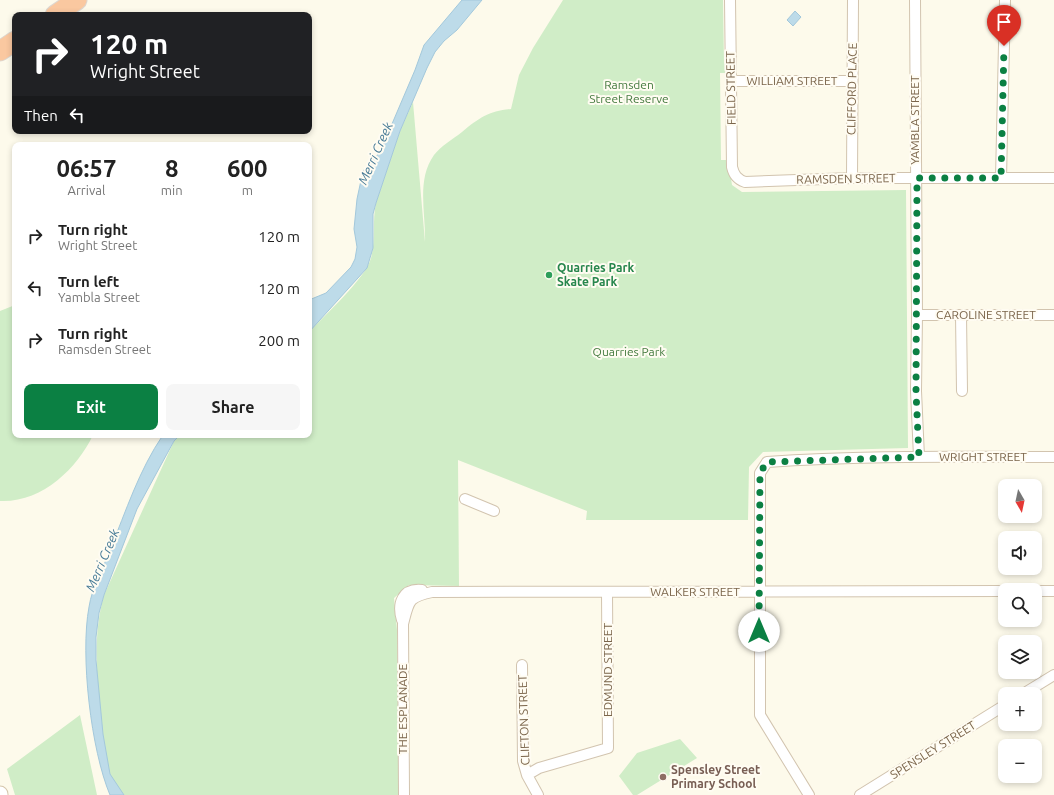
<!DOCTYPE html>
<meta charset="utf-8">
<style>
:root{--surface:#fff;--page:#f6f6f6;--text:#222;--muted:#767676;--accent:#0b8043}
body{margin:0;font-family:Ubuntu,sans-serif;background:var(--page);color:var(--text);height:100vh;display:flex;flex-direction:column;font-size:15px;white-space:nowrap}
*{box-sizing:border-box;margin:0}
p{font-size:13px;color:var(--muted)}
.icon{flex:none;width:22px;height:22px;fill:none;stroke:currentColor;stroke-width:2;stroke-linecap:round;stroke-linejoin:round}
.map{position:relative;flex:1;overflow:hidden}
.side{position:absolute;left:12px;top:142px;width:300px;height:296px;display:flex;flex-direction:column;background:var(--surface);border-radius:8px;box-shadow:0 2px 6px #0003}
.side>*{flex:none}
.top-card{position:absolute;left:12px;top:12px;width:300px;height:122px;border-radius:8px;box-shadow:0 2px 6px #0003;background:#202124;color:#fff;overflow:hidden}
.needle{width:26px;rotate:171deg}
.buttons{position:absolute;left:998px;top:479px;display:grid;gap:8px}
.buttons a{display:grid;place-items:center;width:44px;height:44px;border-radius:8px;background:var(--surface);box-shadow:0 2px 6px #0003;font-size:20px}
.pin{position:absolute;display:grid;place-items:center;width:34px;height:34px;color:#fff;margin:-41px -17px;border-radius:50% 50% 50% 0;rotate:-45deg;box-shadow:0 0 4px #0007}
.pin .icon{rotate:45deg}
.me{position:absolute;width:44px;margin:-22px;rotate:0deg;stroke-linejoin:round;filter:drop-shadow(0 0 3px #0008)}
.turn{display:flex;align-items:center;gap:14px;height:84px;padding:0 12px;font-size:18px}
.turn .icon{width:52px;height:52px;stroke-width:2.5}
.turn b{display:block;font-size:28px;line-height:34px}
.then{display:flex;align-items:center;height:38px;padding:0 12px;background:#0003;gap:8px;font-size:15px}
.eta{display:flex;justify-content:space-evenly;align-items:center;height:68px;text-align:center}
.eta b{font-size:24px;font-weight:600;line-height:28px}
.cta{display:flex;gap:8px;margin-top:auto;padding:8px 12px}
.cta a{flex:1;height:46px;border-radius:8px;background:var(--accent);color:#fff;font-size:16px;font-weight:600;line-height:46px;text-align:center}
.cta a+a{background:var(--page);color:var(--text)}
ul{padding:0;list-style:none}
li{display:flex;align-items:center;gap:12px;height:52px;padding:0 12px}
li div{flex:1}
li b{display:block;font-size:15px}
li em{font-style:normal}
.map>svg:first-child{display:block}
</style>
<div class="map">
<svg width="1054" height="795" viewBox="0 0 1054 795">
<rect width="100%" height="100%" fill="#fdfaeb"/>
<path fill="#d0edc7" d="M563 0H723L724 63 727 66V73H720L721 160H728L732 185 742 192 906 190 908 448 763 452 749 467 748 520H586L587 511 458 460 459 586 409 585 394 598 397 630 399 795H124C119 789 113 782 110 775 105 760 104 742 102 726 97 682 92 638 104 595L174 441 180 435H309V332C324 316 366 278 371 258 376 240 372 221 376 203L400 131 413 102 425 242C426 214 416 180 434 155 441 146 453 139 462 132 479 118 489 111 511 109L519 75 533 48Z
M15 305V435H93C77 469 41 503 0 501V311Z
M80 715 97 795H15L7 769Z
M680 739 697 758 637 795H633L619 776 637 753Z"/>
<path fill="#bddbe9" stroke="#a3c8db" d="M462 0H482L457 30 444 41 435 52 427 68 400 131 376 203 373 214V248L367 268 309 332V300L326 293 351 267 355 259 357 247 354 229 357 199 363 171 380 152 415 70 424 45Z
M795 11 801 17 793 26 787 20Z
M163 435H180L174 441 137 509 104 595 99 613 96 637V660L103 734 110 774 124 795H110C91 750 80 655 89 607 92 587 103 569 110 550 126 511 139 470 163 435Z"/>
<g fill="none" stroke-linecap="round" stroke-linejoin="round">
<g stroke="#d2c4af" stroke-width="12">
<path id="street" d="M730 0 732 167C734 175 737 179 745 182L852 178H1054
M915 0 917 315 916 391 919 457
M731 81H852
M852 178 853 0
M1001 178 1005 0
M917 315H1054
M961 315 962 391
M465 499 494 511
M1035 591H1054
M402 620C397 604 402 588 422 590
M522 665 523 761 527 775 538 795
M1023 694 1054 675
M527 775 539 768 608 748 607 592
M404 795 403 624C409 601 408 597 432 592L1005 591
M809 795 760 715V473L767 462C863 455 958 457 1054 457
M860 795 1005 705"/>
</g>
<g stroke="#d5c6ac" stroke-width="17">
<path id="secondary" d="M0 794V795"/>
</g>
<g stroke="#ddd7d0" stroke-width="21">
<path id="highway" d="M55 15 77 0
M0 51 15 41"/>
</g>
<use href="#street" stroke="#fff" stroke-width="10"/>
<use href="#secondary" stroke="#fff" stroke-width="15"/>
<use href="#highway" stroke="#fac8a0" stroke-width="19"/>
</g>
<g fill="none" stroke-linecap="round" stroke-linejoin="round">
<path stroke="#0b8043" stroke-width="7" stroke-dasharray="0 12.6" d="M759 631 760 473 767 462 919 457 916 392 917 178H1001L1004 46"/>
</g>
<circle fill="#2e9e5b" stroke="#fffcf2" stroke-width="1.5" cx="549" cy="275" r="4"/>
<circle fill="#8d6e63" stroke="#fffcf2" stroke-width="1.5" cx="663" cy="777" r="4"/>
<g text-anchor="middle" stroke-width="4" stroke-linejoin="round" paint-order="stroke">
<g font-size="12" fill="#7b654b" stroke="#fffcf2">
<text x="792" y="85">WILLIAM STREET</text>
<text transform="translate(731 88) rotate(-91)" y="4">FIELD STREET</text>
<text transform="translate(852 89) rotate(-89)" y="4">CLIFFORD PLACE</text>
<text transform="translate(915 120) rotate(-90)" y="4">YAMBLA STREET</text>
<text transform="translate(846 179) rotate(-1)" y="4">RAMSDEN STREET</text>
<text x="986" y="319">CAROLINE STREET</text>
<text x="983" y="461">WRIGHT STREET</text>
<text x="695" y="596">WALKER STREET</text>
<text transform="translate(608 670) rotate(-90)" y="4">EDMUND STREET</text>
<text transform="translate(403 709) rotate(-90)" y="4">THE ESPLANADE</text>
<text transform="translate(524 720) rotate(-92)" y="4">CLIFTON STREET</text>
<text transform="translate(933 750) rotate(-32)" y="4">SPENSLEY STREET</text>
</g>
<g font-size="12" fill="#467b40" stroke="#fffcf2">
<text x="629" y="89">Ramsden<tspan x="629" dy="14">Street Reserve</tspan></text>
<text x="629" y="356">Quarries Park</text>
</g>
<g font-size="12" font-weight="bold" fill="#27864d" stroke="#fffcf2" text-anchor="start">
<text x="557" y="272">Quarries Park<tspan x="557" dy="14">Skate Park</tspan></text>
</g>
<g font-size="12" font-weight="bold" fill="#785e54" stroke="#fffcf2" text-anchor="start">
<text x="671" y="774">Spensley Street<tspan x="671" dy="14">Primary School</tspan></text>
</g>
<g font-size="13" font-style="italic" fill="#467a96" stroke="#fffcf2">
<text transform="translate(375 153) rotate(-66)" y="5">Merri Creek</text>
<text transform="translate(102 560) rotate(-67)" y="5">Merri Creek</text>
</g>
</g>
</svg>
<div class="buttons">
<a><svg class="needle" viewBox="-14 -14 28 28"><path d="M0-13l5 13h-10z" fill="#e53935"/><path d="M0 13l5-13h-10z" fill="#767676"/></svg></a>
<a><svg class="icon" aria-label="sound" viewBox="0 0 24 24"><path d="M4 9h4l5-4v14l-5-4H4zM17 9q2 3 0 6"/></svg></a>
<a><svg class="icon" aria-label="search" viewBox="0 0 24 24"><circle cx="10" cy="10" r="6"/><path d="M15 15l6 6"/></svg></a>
<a><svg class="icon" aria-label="layers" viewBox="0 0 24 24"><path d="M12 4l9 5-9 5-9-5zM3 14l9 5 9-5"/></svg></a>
<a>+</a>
<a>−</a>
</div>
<div class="pin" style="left:1004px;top:46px;background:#d93025"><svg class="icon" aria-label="arrive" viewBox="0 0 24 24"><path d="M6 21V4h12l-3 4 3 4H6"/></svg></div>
<svg class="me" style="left:759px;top:631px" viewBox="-20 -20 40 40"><circle r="19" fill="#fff"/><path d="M0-13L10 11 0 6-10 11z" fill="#0b8043"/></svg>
<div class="top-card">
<div class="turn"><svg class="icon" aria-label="right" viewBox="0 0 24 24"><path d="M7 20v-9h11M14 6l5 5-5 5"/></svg><div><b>120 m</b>Wright Street</div></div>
<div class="then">Then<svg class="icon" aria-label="left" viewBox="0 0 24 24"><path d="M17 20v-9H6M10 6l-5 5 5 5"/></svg></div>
</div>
<section class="side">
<div class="eta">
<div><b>06:57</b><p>Arrival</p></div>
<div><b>8</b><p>min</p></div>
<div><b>600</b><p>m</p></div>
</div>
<ul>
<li><svg class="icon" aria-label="right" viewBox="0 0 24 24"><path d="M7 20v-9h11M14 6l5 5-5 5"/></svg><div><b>Turn right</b><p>Wright Street</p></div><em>120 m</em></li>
<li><svg class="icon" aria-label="left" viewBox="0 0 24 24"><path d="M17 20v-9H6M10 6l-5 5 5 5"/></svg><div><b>Turn left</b><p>Yambla Street</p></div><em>120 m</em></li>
<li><svg class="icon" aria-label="right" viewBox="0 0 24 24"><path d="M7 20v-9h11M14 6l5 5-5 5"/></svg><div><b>Turn right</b><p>Ramsden Street</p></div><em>200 m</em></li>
</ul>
<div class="cta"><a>Exit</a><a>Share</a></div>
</section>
</div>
